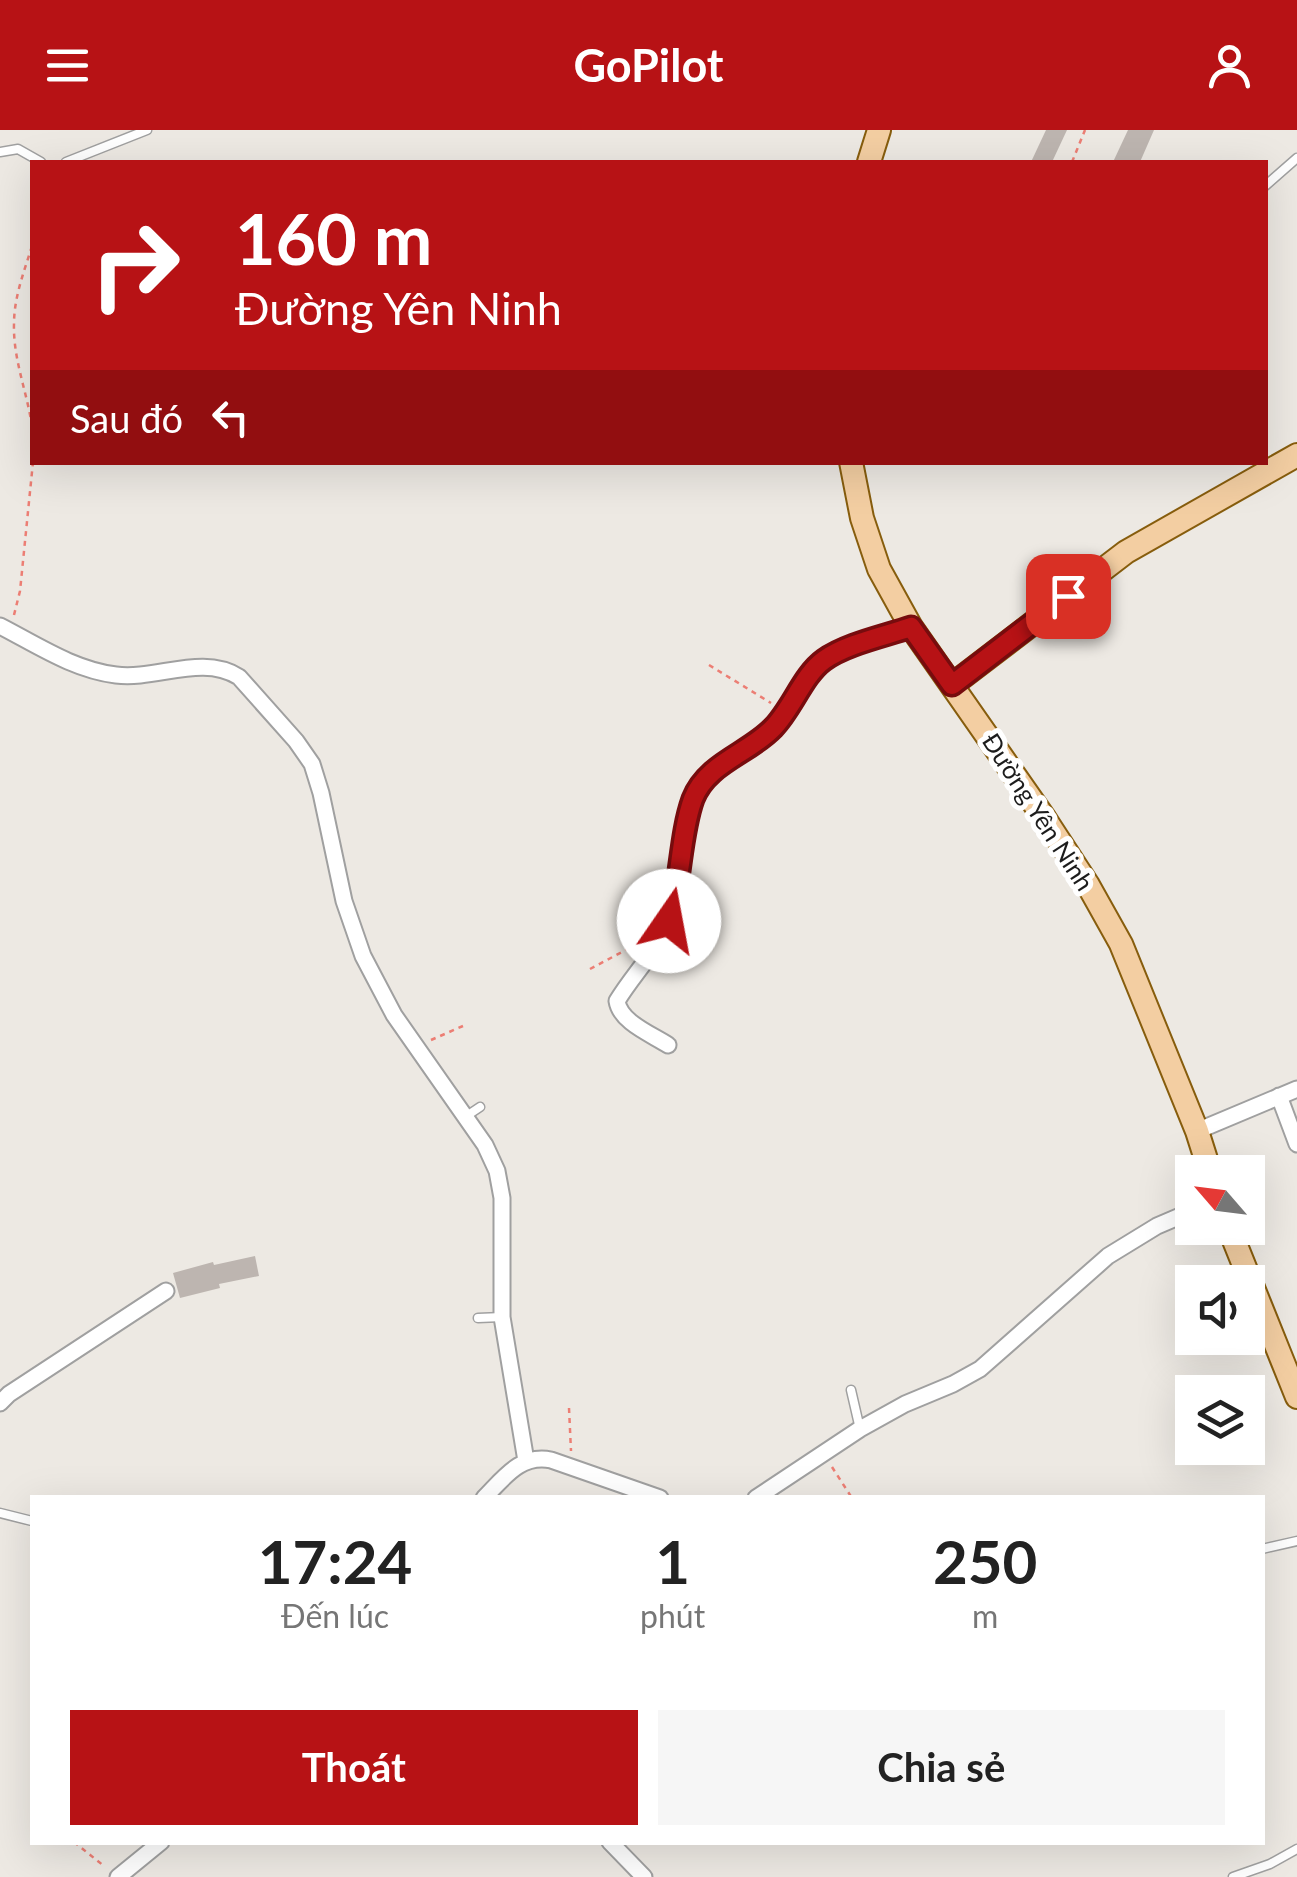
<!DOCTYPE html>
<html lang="vi">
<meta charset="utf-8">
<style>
:root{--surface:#fff;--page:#f6f6f6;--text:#222;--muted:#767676;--accent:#b71215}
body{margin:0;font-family:Lato,sans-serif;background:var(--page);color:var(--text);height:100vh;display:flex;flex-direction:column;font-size:38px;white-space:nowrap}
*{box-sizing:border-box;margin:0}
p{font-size:32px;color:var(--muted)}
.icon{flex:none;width:55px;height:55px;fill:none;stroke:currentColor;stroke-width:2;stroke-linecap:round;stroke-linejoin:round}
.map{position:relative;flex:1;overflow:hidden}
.side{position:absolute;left:30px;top:1365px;width:1235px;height:350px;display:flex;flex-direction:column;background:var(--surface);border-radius:0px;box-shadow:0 10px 40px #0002}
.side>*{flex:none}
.guide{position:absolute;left:30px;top:30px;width:1238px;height:305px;border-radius:0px;box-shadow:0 10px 40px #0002;background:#b71215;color:#fff;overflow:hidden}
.needle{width:65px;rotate:298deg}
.fabs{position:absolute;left:1175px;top:1025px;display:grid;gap:20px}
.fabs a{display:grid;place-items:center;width:90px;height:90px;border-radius:0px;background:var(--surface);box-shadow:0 10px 40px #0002;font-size:50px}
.pin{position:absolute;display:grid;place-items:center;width:85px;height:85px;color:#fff;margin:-42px;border-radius:20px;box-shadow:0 5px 15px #0006}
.me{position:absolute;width:110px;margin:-55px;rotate:12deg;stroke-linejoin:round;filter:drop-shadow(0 0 8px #0008)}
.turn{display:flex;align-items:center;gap:35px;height:210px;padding:0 40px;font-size:45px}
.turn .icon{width:130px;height:130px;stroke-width:2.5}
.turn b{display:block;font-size:70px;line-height:85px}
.then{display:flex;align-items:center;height:95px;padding:0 40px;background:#0003;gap:20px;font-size:38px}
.eta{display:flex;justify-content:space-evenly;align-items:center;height:170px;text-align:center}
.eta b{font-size:60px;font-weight:700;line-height:70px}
.button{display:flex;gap:20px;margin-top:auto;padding:20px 40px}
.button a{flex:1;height:115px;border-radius:0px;background:var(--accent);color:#fff;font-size:40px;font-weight:700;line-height:115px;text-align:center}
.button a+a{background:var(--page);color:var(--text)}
header{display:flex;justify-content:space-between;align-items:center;height:130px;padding:0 40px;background:var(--accent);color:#fff;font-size:45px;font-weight:700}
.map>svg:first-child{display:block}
</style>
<header><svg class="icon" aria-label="menu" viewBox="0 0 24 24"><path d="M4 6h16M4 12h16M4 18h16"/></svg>GoPilot<svg class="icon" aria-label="person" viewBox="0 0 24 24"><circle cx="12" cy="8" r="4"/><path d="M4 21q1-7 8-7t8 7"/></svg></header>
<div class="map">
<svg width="1297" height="1747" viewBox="0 0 1297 1747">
<rect width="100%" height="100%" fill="#ede9e3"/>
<path fill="#bdb5b0" d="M1046 0H1067L1052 32H1031Z
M1128 0H1154L1140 32H1113Z
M255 1126 259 1146 219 1154 220 1158 180 1168 173 1143 213 1132 214 1135Z"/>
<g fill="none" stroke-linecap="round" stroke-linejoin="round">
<g stroke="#a0a0a0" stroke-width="11">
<path id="lane" d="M0 22 18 19 41 32
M66 32 147 0
M1265 56 1297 28
M465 987 480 977
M478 1188 502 1187
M851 1260 860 1299
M0 1383 32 1391
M1262 1419 1297 1411
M1233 1747 1270 1734 1297 1719"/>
</g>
<g stroke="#a0a0a0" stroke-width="19">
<path id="street" d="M0 496C37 515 74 540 116 545 157 550 202 524 239 547L296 611 312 634 321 663 344 771 363 826 394 885 485 1015 497 1041 502 1068V1187L526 1331
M668 915C651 904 620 892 617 871 634 843 660 818 671 787 683 749 679 704 695 667 710 632 750 623 774 597 792 578 804 544 825 530 847 514 885 506 911 497
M1279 966 1297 1014
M1197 1001 1297 959
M0 1273 9 1264 166 1161
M484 1368C504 1348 520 1324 551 1330L660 1368
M756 1368 860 1299 905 1274 953 1254 980 1239 1108 1126 1157 1096 1192 1081
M610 1712 644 1747
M118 1747 161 1712"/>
</g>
<g stroke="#875d0d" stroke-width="26">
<path id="primary" d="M869 32 879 0
M851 332 862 388 879 439 911 497 1045 689 1088 755 1121 814 1197 1001 1210 1042
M952 555 1126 422 1297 325
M1229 1098 1297 1267"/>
</g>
<path stroke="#ec7e74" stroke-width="2.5" stroke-dasharray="5 5" stroke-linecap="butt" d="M1072 32 1085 0
M32 116C24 142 14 167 14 194 13 229 27 262 32 296
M14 485 20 461 33 332
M709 535 771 573
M590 839 637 814
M431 910 463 896
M569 1278 571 1321
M832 1337 852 1368
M74 1712 104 1736"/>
<use href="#lane" stroke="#fff" stroke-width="8"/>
<use href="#street" stroke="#fff" stroke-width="15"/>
<use href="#primary" stroke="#f3cea2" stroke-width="22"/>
</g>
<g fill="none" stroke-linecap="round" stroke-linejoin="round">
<g stroke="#770c0e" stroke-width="25">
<path id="route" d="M669 791C681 753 680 705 693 669 707 633 748 624 773 598 792 579 803 545 824 530 846 514 885 506 911 497L952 555 1068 466"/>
</g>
<use href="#route" stroke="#b71215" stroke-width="18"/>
</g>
<g text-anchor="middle" stroke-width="10" stroke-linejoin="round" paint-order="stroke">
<g font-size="25" fill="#1c1c1c" stroke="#fff">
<text transform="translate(1038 682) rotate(57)" y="9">Đường Yên Ninh</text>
</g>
</g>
</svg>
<div class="fabs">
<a><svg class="needle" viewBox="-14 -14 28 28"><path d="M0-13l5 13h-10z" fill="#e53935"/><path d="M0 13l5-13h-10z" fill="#767676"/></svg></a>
<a><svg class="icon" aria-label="sound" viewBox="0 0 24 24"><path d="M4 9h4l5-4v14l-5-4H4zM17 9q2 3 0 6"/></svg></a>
<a><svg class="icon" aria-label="layers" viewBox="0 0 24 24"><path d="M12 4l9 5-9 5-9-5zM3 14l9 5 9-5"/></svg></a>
</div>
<div class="pin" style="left:1068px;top:466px;background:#d93025"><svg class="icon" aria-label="arrive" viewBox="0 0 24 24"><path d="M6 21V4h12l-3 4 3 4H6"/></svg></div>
<svg class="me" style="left:669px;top:791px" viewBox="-20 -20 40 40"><circle r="19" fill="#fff"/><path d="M0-13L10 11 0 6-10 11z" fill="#b71215"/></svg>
<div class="guide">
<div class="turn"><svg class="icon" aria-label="right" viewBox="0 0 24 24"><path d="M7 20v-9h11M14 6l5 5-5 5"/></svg><div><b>160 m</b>Đường Yên Ninh</div></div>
<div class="then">Sau đó<svg class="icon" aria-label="left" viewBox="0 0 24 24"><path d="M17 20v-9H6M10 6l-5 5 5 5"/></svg></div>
</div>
<section class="side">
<div class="eta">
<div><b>17:24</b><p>Đến lúc</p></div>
<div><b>1</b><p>phút</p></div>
<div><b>250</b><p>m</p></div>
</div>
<div class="button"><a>Thoát</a><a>Chia sẻ</a></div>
</section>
</div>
